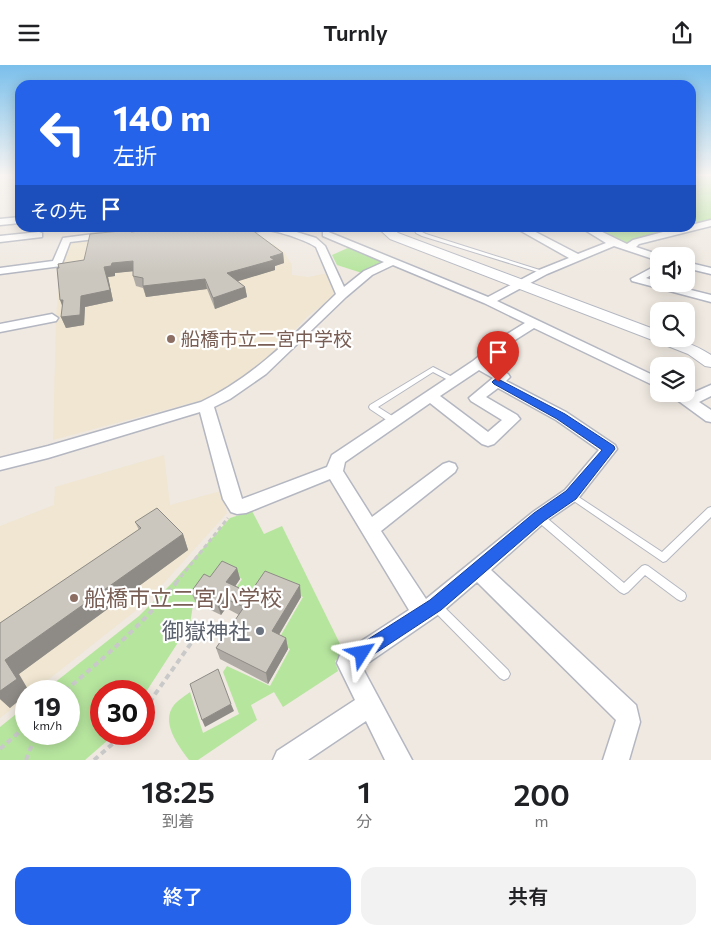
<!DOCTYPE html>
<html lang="ja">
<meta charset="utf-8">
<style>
:root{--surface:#fff;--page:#f2f2f2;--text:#202124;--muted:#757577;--accent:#2563eb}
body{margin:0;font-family:Commissioner,"Noto Sans JP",sans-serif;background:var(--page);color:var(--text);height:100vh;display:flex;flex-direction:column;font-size:19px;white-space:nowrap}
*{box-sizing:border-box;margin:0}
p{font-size:16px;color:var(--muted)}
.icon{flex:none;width:28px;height:28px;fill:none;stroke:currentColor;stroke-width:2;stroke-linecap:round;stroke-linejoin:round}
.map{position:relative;height:695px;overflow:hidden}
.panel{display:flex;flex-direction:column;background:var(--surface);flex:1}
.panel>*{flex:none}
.hud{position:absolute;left:15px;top:15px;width:681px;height:152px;border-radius:15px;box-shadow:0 2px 12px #0003;background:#2563eb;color:#fff;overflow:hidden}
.controls{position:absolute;left:650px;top:182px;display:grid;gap:10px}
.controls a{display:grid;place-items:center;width:45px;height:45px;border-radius:10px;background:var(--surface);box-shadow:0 2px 12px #0003;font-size:25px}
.speed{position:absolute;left:15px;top:615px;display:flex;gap:10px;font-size:25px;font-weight:700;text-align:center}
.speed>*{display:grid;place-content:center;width:65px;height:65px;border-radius:50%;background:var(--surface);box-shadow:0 2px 12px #0003;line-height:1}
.speed small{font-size:12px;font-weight:400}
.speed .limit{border:8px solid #d22;background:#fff;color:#111}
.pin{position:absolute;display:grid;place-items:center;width:42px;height:42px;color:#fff;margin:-51px -21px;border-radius:50% 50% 50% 0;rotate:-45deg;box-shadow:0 0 5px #0007}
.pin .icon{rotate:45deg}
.me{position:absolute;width:55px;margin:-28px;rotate:56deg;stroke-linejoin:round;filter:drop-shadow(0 0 4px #0008)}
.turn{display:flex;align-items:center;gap:18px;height:105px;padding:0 15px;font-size:22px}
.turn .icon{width:65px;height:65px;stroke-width:2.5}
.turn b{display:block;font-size:35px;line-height:42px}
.then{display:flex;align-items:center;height:48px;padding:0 15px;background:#0003;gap:10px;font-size:19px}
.eta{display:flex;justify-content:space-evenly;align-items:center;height:85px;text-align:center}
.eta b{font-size:30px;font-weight:600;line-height:35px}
.cta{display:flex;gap:10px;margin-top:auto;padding:10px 15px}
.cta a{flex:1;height:58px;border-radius:15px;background:var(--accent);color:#fff;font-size:20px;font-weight:600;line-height:58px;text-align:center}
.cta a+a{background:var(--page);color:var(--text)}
header{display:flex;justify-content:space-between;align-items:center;height:65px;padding:0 15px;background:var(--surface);font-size:22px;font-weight:600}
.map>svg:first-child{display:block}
</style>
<header><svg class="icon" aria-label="menu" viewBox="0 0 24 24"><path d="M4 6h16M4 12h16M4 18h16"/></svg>Turnly<svg class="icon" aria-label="share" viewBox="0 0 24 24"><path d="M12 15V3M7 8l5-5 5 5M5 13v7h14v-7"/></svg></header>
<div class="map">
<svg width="711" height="695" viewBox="0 0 711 695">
<rect width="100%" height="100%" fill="#efe9e1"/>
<path fill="#f0e6d1" d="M199 163 265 180 273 179 285 188 292 200V210L308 212 328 208 335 231 309 250 266 295 217 331 53 375 56 252 61 198 69 176Z
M164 390 170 440 221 426 227 448 164 518 134 547 34 626H26V633L0 653V461L54 440 55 422Z"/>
<path fill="#b6e59e" d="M691 111H711V156L691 162Z
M585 163H689L623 181Z
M350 182 382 195 383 198 362 208 337 200 332 190Z
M252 446 264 469 282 461 345 589 335 596 338 606 283 642 274 627 251 640 257 655 198 695H189C179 681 160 658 174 640 178 635 185 631 190 627L203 668 239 649 223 607 227 601 270 621 290 584 277 577 303 532 267 516 250 542 232 529 242 514 226 505 207 520 193 540 190 559 144 630V626H101V669H115L85 695H0V662L26 641V669H69V626H44L139 551 171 519 230 453Z"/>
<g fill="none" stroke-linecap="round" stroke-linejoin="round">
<g stroke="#b4b7c1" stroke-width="2">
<path id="service" d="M413 162H418L420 166 426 169 546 207 541 208 422 171 416 168Z
M433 302 458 315 456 317H452L433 307 378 342 397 354 398 356 397 358H391L370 344 369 342 370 340Z
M571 427 662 487 708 443 711 442V452L666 496 663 497 568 432 567 430 568 428Z
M539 448 542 449 624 518 642 501 645 500 648 501 685 528 686 531 685 534 681 536 677 534 645 510 628 527 624 529 620 527 536 455 534 452 536 449Z
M435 535 439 537 508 605 510 609 508 613 504 615 500 613 431 543 430 540 431 537Z"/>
</g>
<g stroke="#b4b7c1" stroke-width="3">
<path id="minor" d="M20 152V158L0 160V154Z
M711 155V161L639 179 636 182 663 191H659V196L614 181 547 209 497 236 659 313V323L534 263 515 275 487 298 508 309 510 312 506 316 566 347 615 380 617 384 577 435 545 457 491 505 636 640 640 657 629 695H603L616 655 477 517 442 547 362 602 412 695H385L366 656 308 695H273L277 686 355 635 337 598 340 590 409 545 330 414 246 448 237 449 231 447 223 434 200 347 48 393 0 405V393L48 381 201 337C254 312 294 270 336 229L316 182C308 176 274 164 264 165 240 168 226 180 204 162H217L227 167 250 162H280L316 173 325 181 344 222 364 206 384 197 323 171V167L326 166 488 232 539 205 569 193 514 162H526L578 189 606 178 580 162H592L627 179 633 175 682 162H691V160ZM393 200 484 238 525 258 507 269 473 296 332 390 327 402 242 434 214 342 230 334 266 309 346 232 372 210ZM479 305 493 313 469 333 471 336 502 355 488 367 440 331ZM498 323 556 355 599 385 565 425 533 447 426 534 381 466 455 407 457 403 455 399 449 397 443 399 372 452 343 406 345 397 430 338 482 379 488 381 494 379 520 354 517 350 486 332Z
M66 162H84C80 166 70 166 66 162Z
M130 162H140L137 170H131Z
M39 167 42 168V172L0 177V171Z
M109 167 112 168V172L70 177 61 201 0 209V203L53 196 63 173Z
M686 197 711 203V209L686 203Z
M659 199V206L646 213 659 217V219H667L711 230V237L632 216 631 214Z
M52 249 58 253 56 256 0 267V259Z
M711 320V331L699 337 711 345V357L706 356 669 329 688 330Z"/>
</g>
<g stroke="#b4b7c1" stroke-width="2">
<path id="tertiary" d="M377 162H391L398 168 659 266V274C679 274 694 279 711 290V302L705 301 688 289 655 276 390 174Z"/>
</g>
<path stroke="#c9c9c9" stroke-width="3" stroke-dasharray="4.5 3" stroke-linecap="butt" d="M176 518 228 453"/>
<path stroke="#c9c9c9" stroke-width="4" stroke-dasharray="5.5 4" stroke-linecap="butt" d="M65 626C105 592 144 558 177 517
M144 645 201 564
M0 684 26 661
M26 695 36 669
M94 695 124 669"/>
<use href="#service" fill="#fff" fill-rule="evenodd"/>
<use href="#minor" fill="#fff" fill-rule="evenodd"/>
<use href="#tertiary" fill="#fff" fill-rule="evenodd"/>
</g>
<path fill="#afaba4" d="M131 165 132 167 283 188 284 198 275 201V205L237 216 245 222 247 232 215 244 207 224 146 232 143 223 136 221 133 211V206L115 208V211L108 212 113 236 85 242 84 260 66 263 61 252 84 195Z
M135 457 183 469 188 485 19 609 10 643 0 634V558L139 465Z
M237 503 240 514 235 521 250 528 301 532 279 570 286 573 288 584 268 619 220 594 216 583 239 550 226 543 221 550 196 538 191 527 210 512Z"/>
<path fill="#8e8b86" d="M283 188 284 198 275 201V205L229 219 227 208 270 192Z
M133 196 136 206 115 208V211L108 212 113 236 85 242 84 260 66 263 61 252 81 231 104 202 112 198Z
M205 214 207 224 146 232 143 221Z
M245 222 247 232 215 244 213 233Z
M60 235H63L64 246Z
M183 469 188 485 19 609 29 626H26V630L10 643 0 634V626L5 595Z
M237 503 240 514 230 529 226 517Z
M300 520 301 532 274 578 272 566Z
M222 532 226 543 221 550 217 539Z
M286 573 288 584 268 619 266 608Z
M231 639 234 646 205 662 202 655Z"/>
<path fill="#cbc7bf" stroke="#8e8b86" d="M173 162H219L225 164 236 162H248L283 188 270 192 274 195 227 208 245 222 213 233 205 214 143 221V213L133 211V196L112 198 111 201 104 202 110 225 81 231 80 250 61 252 63 235H60L57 203H59L58 199 84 195 90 169 131 165V167Z
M157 443 183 469 5 595 17 614 0 626V558L141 463 135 457Z
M222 496 237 503 226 517 250 528 265 506 300 520 272 566 286 573 266 608 216 583 244 542 222 532 217 539 191 527 204 509 210 512Z
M218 604 231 639 202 655 190 619Z"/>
<linearGradient id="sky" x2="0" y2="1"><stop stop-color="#7abfeb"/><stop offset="0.53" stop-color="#f8f5f2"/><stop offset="1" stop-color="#f8f5f2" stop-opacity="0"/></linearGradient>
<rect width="711" height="208" fill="url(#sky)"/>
<path fill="#2563eb" stroke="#184099" d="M498 314 565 349 614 381 615 384 576 434 544 456 441 545 368 593 362 596 356 593 354 588 356 582 430 535 534 448 566 426 602 385 557 354 494 319 492 317 494 315Z"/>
<g fill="#8d6e63" stroke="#fff" stroke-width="2">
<circle cx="171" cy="274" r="5"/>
<circle cx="74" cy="533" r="5"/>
</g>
<circle fill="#6b7280" stroke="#fff" stroke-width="2" cx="260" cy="566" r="5"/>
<g text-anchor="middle" stroke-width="4.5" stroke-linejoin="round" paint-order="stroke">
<g font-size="19" fill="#785e54" stroke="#fff" text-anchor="start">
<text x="181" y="281">船橋市立二宮中学校</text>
</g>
<g font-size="22" fill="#785e54" stroke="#fff" text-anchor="start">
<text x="84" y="541">船橋市立二宮小学校</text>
</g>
<g font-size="22" fill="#5b616d" stroke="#fff" text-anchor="end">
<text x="250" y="574">御嶽神社</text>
</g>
</g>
</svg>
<div class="controls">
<a><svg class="icon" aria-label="sound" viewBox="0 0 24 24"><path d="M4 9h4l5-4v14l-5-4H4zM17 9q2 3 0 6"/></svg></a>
<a><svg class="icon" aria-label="search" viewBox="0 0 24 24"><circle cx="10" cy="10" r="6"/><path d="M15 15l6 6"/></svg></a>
<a><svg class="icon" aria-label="layers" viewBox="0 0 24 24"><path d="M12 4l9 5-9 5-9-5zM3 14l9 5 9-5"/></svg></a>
</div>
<div class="speed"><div>19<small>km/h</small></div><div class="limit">30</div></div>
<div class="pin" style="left:498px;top:317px;background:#d93025"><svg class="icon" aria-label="arrive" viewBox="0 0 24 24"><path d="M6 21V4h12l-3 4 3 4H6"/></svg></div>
<svg class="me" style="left:362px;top:588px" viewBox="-20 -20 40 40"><path d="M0-17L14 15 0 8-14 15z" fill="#2563eb" stroke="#fff" stroke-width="4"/></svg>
<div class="hud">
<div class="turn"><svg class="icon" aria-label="left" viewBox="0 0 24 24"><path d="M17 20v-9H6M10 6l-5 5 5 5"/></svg><div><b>140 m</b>左折</div></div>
<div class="then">その先<svg class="icon" aria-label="arrive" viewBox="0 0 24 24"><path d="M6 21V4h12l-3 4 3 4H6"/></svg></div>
</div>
</div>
<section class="panel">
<div class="eta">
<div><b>18:25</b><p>到着</p></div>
<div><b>1</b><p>分</p></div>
<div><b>200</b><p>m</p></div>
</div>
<div class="cta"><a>終了</a><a>共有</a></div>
</section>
